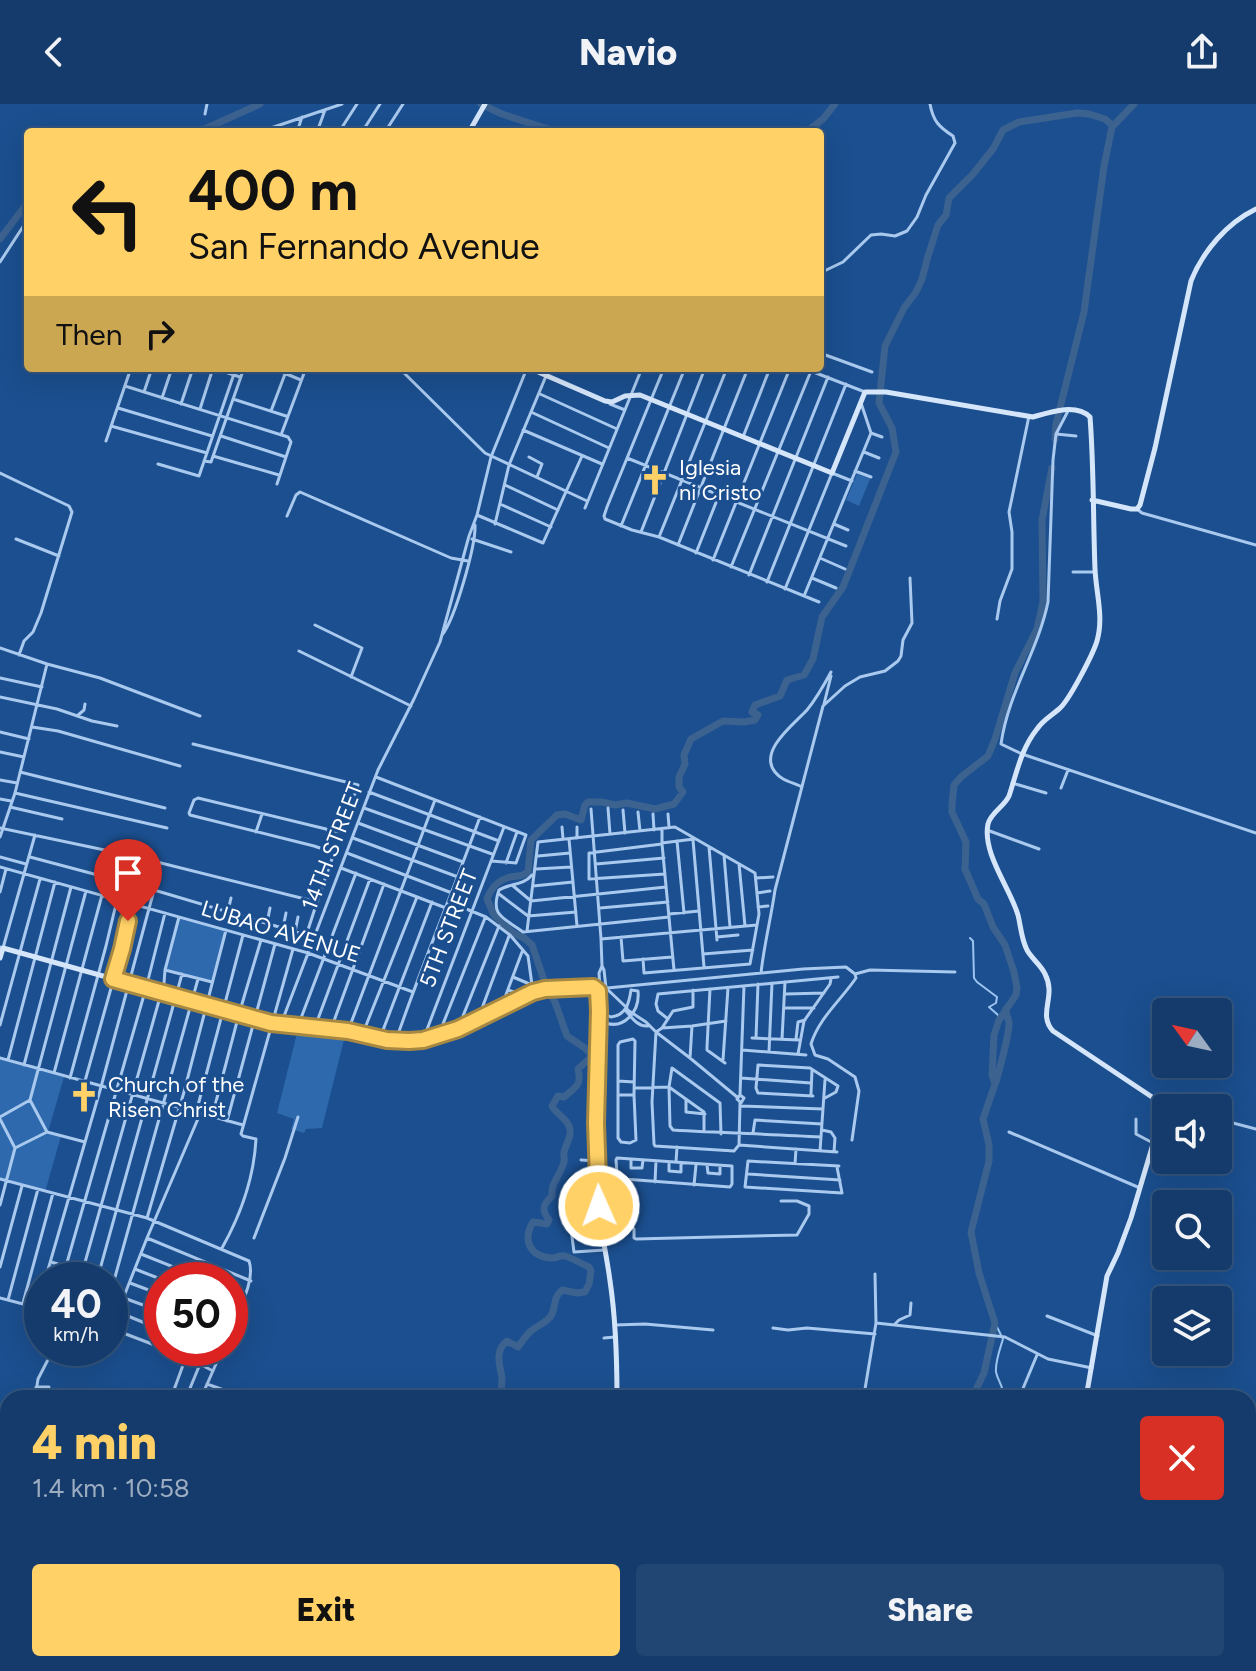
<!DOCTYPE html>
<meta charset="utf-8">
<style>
:root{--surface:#143b6b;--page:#214673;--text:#f1f3f6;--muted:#9dadc1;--line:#33557e;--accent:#ffd166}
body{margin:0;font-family:Figtree,sans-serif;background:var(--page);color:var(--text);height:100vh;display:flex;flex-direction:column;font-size:30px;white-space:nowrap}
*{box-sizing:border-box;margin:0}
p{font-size:26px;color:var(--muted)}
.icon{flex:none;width:44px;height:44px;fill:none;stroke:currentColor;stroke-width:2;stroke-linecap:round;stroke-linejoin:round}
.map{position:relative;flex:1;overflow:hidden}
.details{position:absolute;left:0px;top:1286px;width:1256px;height:282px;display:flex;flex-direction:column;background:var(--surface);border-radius:24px 24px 0 0;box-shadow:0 8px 32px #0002,0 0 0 2px var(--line)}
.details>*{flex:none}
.guide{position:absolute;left:24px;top:24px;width:800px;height:244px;border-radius:8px;box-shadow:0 8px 32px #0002,0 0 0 2px var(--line);background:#ffd166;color:#111;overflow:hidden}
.needle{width:52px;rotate:303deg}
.fabs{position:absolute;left:1152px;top:894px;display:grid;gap:16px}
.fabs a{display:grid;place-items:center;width:80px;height:80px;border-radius:8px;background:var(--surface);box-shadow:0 8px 32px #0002,0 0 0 2px var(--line);font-size:40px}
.speed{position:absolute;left:24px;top:1158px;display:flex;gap:16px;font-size:40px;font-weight:700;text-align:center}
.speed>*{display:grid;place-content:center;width:104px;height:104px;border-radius:50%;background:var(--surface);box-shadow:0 8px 32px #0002,0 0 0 2px var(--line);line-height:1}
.speed small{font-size:20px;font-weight:400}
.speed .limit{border:12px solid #d22;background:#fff;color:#111}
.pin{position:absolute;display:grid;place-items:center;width:68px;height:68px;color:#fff;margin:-82px -34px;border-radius:50% 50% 50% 0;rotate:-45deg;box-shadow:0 0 8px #0007}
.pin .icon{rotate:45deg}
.me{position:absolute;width:88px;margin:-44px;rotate:358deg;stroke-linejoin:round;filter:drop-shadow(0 0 6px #0008)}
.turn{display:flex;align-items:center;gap:28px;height:168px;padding:0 32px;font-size:36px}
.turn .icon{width:104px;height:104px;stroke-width:2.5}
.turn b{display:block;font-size:56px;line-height:68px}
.then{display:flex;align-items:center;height:76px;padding:0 32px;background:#0003;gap:16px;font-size:30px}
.round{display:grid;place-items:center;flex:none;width:84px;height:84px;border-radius:8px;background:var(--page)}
.summary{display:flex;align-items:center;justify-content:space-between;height:136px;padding:0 32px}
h1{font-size:48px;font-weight:800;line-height:60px;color:var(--accent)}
.primary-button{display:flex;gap:16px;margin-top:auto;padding:16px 32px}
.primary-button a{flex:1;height:92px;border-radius:8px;background:var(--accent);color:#111;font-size:32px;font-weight:800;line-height:92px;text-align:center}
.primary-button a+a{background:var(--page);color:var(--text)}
header{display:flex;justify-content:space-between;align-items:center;height:104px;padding:0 32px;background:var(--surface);font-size:36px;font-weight:800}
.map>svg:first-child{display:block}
</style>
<header><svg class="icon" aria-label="back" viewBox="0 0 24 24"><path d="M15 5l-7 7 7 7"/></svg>Navio<svg class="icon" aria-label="share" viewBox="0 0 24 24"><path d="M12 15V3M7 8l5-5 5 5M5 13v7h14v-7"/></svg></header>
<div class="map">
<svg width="1256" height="1567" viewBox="0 0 1256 1567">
<rect width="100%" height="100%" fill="#1b4f8f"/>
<path fill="#2e69ad" d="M857 370 870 375 859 402 846 396Z
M179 813 226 826 212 878 165 866Z
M298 925 346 928 322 1024 306 1025 304 1029 291 1025 294 1015 277 1009Z
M0 955 64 973 48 1028 61 1032 45 1088 0 1075Z
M51 1159 81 1168 79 1176H46Z"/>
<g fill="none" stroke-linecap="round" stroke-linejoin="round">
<path stroke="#9cc4f0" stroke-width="2" d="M970 834 973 837 974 874 977 878 997 893 996 899 989 903 998 911 999 916
M995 1219 1003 1235C1000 1245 995 1258 996 1268 998 1278 1005 1283 1002 1294
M894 1562 895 1560
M328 1567 336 1560"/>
<path stroke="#3c6290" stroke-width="7" d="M481 0 502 10 557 28
M198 28 260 0
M806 28 823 15 835 0
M0 135 28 98
M1055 335 1056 320 1084 208 1104 62 1112 23 1134 0
M996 978C999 967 1010 928 1009 918 1008 914 1006 910 1006 905
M500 1294C501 1287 502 1281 502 1274 500 1261 494 1247 507 1237L518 1243C522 1238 526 1231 531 1227 537 1221 548 1219 552 1210 556 1201 553 1194 562 1186L577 1189 585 1188 589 1180 591 1167 589 1163C582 1160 572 1154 565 1152 558 1151 559 1154 552 1154 530 1153 522 1136 533 1118L547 1120 549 1116C541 1105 543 1101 552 1092 551 1078 559 1074 563 1061 566 1053 563 1057 564 1048 566 1039 573 1032 569 1022 565 1013 556 1010 552 1002L558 992 564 993C576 983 582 981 578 965L592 952 585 944 567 932 555 898 546 882 532 841 524 834 513 829 494 811 487 795C490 786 497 777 507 774 516 771 520 774 528 768L531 736 557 711 565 710 581 716 585 701 588 698H602L615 701 627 699 655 705 674 700 683 688 679 683V673L685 660 684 651 691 635 723 617 744 618 755 616 758 611 752 608 755 601 780 592 787 576 804 571 813 555 822 513 843 483 896 348 892 324 879 299 885 242 904 204 916 188 922 175 928 152 938 121 946 111 949 94 973 70 993 45 1003 26 1019 18 1077 9 1089 10 1105 15 1113 22
M972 1294 984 1269 995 1219 979 1169 971 1128 989 1057V1041L983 1015 995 980 992 971 994 931 999 916 1016 891 1017 884 1014 868 1005 841 993 823 984 800 978 795 965 765 966 738 952 708V700L954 681 961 673 988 652 995 635 1015 569 1037 525 1043 498 1042 416 1052 364
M893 1567 894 1560"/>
<path stroke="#a9c9ee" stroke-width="3" d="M205 10 207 0
M259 28 342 0
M297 28 302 13
M317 28 325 6
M339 28 357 0
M362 28 380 0
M385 28 403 0
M0 158 28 115
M820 169 843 158 871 131 881 130 895 132 907 127 917 113 926 91 955 39 953 32C939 23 933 17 930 0
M820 249 872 268
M272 264 301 276
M399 264 485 349 587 397
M664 264 607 403 604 412 605 415 632 426 659 433 819 498
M803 264 865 288
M125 282 288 333 291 338 277 380
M144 288 152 264
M540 290 617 325
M162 294 172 264
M233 295 286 312
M181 300 193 264
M610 300 625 306
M118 304 212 332
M200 305 213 264 240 273
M271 307 285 270
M1068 307 1056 330 1053 356 1048 498C1038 547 1008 589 1001 640L1022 650 1256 729
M531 308 609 344
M111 322 207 349
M523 326 602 360
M871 329 882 333
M1056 330 1076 332
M281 331 306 264
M221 332 286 353
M743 333 770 264
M106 337 131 264
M864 348 879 354
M213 352 279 371
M529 353 542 360 537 373
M627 354 846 442
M204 357 211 358 244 264
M158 360 199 372 236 264
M855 367 871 373
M0 369 69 402 72 408 41 509 33 528 24 537 19 551
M505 381 558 406
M500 400 551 423
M585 404 642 264
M1137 405 1142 409 1256 441
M477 411 543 439 582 352
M287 412 296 391 300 388 451 454 468 457
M495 420 509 361 546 272
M834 420 848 426
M621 422 685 264
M641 428 705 264
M659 433 727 264
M16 435 59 452
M472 435 511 448
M678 441 748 264
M696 449 719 391
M820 454 845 465
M713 456 790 264
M731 463 811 267
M1073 468H1095
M749 471 828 273
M812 474 836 484
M767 478 846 280
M785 485 832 369 852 377
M804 492 871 329 861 299
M997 515 1000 497 1012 465V428L1009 408 1029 312
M315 521 362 544 351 573
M442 531C455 515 476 441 475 421
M0 544 47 560 100 574 200 612
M299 547 411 602
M0 574 42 583
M0 593 57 605 92 617 117 622
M824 600 831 572
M77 612 84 606 85 600
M32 623 58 627 180 662
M0 628 29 635
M193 640 358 681 342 728 328 726
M0 648 24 653
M20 668 165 704
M376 673 526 731 516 759 491 757
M0 676 17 679
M1012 679 1046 689
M802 683C792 678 782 677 775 668 758 647 794 620 807 606 816 595 824 581 831 568
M1061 684 1068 666
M369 688 499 737
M15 689 167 724
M0 695 11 697
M10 703 62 715
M364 704 492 750
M608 704 610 730
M591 705 601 835 602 862 604 866 606 884 627 904
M623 706 625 729
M638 708 640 727
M653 710 654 726
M668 710 669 723
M358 719 463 758
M562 723 563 735
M577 723V734
M0 724 133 752 317 798 305 835 312 839
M662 725V740L674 866
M987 726 1039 745
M256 728 262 710
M0 733 15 689 47 560
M353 734 458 773
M569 735 577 822
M693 736 704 863
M677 737 684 809
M662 739 694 735
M662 740 589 749V775L665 770
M709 743 717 836
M347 749 452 789
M724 751 730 823
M538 752 570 749
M0 753 26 760
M30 753 154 786 306 831
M506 759 517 728
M596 760 664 754
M739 760 745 822
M0 763 308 849 413 888
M341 764 446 804
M536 765 571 763
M532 771C523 782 510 779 499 786 490 812 503 813 523 828L669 813
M756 774 773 773
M512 781 531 797 666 783
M533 782 573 778
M0 788 6 765
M757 789 770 787
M499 790 528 812 576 808
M317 798 333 752 330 747C324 745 319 744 314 742L190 711 189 709 194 696 198 694 326 725 329 728 323 745
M449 798 486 813 510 831 528 852 533 888
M758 803 768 802
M600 804 668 798
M228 807 231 794
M669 810 699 807
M267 819 270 804
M283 824 286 809
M527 827 538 738 675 723 755 769 759 810 750 860 644 869 643 855
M295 828 298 813
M621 833 623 857 672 853
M717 833 738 831
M601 835 757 821
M0 843 3 844 35 731
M703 850 753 846
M165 866 212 878
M761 869C764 841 771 814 775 786L823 602 845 582 860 573 885 567 898 557 901 552 903 536 912 519 910 474
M855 870 870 866 955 868
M513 873 532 881
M597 885 803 865 846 863 855 870 856 874C841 896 819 914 811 940L815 951 828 955 855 973 859 987 852 1036
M600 885 599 869 602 862
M710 885 707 943V946L725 959
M508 886 523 891
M693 886V903L673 907 662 924 656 928 652 998 654 1040 655 1042 734 1047 739 1041 740 999
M786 890 824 889
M501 904 522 848
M786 904H814
M626 905 646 918 656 928 690 954 737 993
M626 907C632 914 638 923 648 922
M600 908 611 913C626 911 629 900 631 886L638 887C640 907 624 927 603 918L604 910
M478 915 509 832
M668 915 658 907 656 900 658 890 838 873
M281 920 378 666 414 595 440 538 469 432 477 411 491 353 527 264
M0 921 40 775
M298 922 356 769
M459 922 499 822
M315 923 370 775
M662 924 692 922 726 917
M331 925 384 780
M348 927 435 696
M363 929 417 793
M439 930 485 814
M380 934 432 798
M752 934 799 936
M756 934 758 880
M782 935 785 878
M796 935 798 918 805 916
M396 936C422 861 453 787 480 713
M423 936 504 723
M742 946 806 951
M769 948 772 879
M798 950 804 917 830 880 831 875
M0 954 243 1021
M690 954 692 922
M8 956 55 778
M723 956 728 884
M24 961 71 783
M54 969 102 791
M70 974 106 842 117 796
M741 974 811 979
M85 977 122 845 132 799
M618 977 634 978
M634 984 669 983 704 1008V1027
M811 990 812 966
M618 991H634L635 937 633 935 620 938 618 941V1034L621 1038 630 1039 636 1036 634 991
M740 991 744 882
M740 991 744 994 741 999 737 995Z
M813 992 758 989 756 984 758 961 810 964 838 982 836 988 825 994
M686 996V1008L705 1010
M740 1002 823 1005
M196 1009 243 831
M0 1013 30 996
M212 1013 239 910 261 836
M0 1015 15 1044 0 1101
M1136 1015V1030L1153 1039
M1218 1015 1256 1025
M227 1017 275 840
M822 1026 831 1028 835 1034 834 1048
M47 1028 85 1038
M1009 1028 1140 1084
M753 1029 755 1016 822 1020
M721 1030 720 999 672 964 669 983 670 1022 673 1026C722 1029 771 1030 821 1033
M739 1041 837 1048
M15 1044 47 1028 30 996 86 787
M820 1047 825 976
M617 1054 732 1062V1080L730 1083 624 1075 617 1070 616 1056Z
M631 1055V1064H642L643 1056
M581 1056 597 1057
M676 1058 677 1043
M669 1059V1067L681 1068V1059
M795 1060 796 1045
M707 1061 708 1069 720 1070V1062
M837 1063 842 1089 745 1083 748 1057 839 1062
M748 1070 840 1076
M581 1071 598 1072
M0 1075 147 1114 249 1157C256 1177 238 1206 230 1226
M655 1078 656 1057
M694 1081 696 1061
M147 1114 184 988 226 826
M602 1119 631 1122 634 1125V1134L636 1135 797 1131 809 1110V1102L797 1097H781
M571 1125 574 1148 604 1146
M601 1128 614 1129
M147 1134 251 1177
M254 1134 285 1054 298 1013
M222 1144C240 1112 254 1073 256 1035L243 1032 241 1030 293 845
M141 1150 206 1176
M51 1158 82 1167
M66 1162 146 884 165 809
M0 1163 22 1082
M135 1165 163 1176
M875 1170 876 1219
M45 1176 101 983 154 786
M80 1176 164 879 165 866 179 813
M97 1176 182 870
M130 1179 162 1191
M230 1186 244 1192
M110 1191 198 875
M0 1194 42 1205
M124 1194 162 1208
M8 1196 38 1085
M23 1199 53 1089
M39 1204 42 1189
M118 1208 162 1226
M1047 1212 1098 1232
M895 1220 899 1216 910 1211 911 1199
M615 1221 645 1220 713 1226
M110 1224 186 1253 213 1267
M773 1224 788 1226 807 1224 875 1230
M111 1225 147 1134 200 1010
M604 1234 615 1233
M209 1244 220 1249
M207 1280 246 1294
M36 1283H49
M202 1290 212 1294
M35 1294 38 1275 54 1244
M171 1294 186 1253
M186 1294 200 1260
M201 1294 223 1244
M861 1294 865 1285 876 1219 1005 1233 1048 1255 1092 1264
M1019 1294 1037 1251
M0 1308 8 1309
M0 1324 8 1326
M0 1340 8 1343
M0 1471 8 1474
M0 1504 8 1508
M0 1536 8 1523"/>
<path stroke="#d6e6fa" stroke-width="5" d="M469 28 485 0
M529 264 605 297 612 298 625 292 640 291 832 369 865 288H886L1033 313C1050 308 1076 299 1090 313 1094 364 1093 414 1095 465 1096 489 1104 513 1097 537 1093 550 1069 597 1059 605 1051 612 1043 616 1037 625 1021 645 1017 668 1009 692 1004 703 991 708 988 720 982 749 1010 784 1018 811 1021 823 1021 834 1027 846 1032 855 1041 861 1045 870 1057 893 1037 909 1053 927L1161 999 1164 1003 1131 1114 1118 1149 1107 1172 1086 1294
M1092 396 1131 405H1137L1140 401 1155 344 1191 177C1203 147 1227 119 1256 105
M0 854 3 844 271 919 348 927 387 936H423L458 925 533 888 545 885 590 882C601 886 599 897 599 907 597 972 593 1039 599 1104 601 1129 607 1153 610 1177 616 1216 617 1255 617 1294
M529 1560 530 1567
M1042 1567V1560"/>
</g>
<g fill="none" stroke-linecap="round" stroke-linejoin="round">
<g stroke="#a68842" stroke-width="20">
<path id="route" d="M128 817 122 845 113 875 271 919 348 927 387 936 409 937 423 936 458 925 533 888 545 885 593 883 598 887 599 907 596 1019 599 1102"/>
</g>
<use href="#route" stroke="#ffd166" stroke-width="14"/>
</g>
<defs>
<g id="church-bare" transform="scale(2.4)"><path d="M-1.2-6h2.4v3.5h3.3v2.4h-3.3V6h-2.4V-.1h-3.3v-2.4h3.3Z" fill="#ffd166" stroke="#1b4f8f" stroke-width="2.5" paint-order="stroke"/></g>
</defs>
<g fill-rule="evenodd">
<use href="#church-bare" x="655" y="376"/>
<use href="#church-bare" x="84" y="993"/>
</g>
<g text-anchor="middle" stroke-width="6" stroke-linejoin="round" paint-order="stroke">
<g font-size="22" fill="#fff" stroke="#1b4f8f" text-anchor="start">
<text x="679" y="371">Iglesia<tspan x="679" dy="25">ni Cristo</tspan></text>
<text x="108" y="988">Church of the<tspan x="108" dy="25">Risen Christ</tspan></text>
</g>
<g font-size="22" fill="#fff" stroke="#1b4f8f">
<text transform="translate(332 742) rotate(-69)" y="8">14TH STREET</text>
<text transform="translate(448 824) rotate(-69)" y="8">5TH STREET</text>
<text transform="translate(281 827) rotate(17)" y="8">LUBAO AVENUE</text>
</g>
</g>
</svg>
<div class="fabs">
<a><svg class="needle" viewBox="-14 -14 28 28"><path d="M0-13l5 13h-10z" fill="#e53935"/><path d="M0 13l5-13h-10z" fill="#9dadc1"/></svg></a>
<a><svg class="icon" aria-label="sound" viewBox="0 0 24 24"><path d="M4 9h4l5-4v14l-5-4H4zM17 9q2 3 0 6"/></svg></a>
<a><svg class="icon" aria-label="search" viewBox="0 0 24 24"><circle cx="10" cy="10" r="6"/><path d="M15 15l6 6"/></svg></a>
<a><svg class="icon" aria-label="layers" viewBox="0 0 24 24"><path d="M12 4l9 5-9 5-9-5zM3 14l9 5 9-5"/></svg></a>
</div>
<div class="speed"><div>40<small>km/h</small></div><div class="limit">50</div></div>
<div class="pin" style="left:128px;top:817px;background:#d93025"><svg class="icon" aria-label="arrive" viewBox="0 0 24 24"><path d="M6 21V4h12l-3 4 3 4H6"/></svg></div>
<svg class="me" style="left:599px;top:1102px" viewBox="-20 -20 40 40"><circle r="17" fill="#ffd166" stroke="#fff" stroke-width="3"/><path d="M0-11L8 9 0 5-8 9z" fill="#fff"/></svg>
<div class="guide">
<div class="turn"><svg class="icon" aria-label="left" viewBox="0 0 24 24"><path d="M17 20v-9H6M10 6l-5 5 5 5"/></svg><div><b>400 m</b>San Fernando Avenue</div></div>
<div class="then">Then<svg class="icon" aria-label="right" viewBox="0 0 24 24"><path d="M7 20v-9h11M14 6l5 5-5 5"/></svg></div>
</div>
<section class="details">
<div class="summary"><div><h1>4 min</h1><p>1.4 km · 10:58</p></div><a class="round" style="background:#d93025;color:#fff"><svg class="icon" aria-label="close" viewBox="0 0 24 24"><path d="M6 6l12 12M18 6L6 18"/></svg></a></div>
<div class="primary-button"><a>Exit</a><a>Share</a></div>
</section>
</div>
